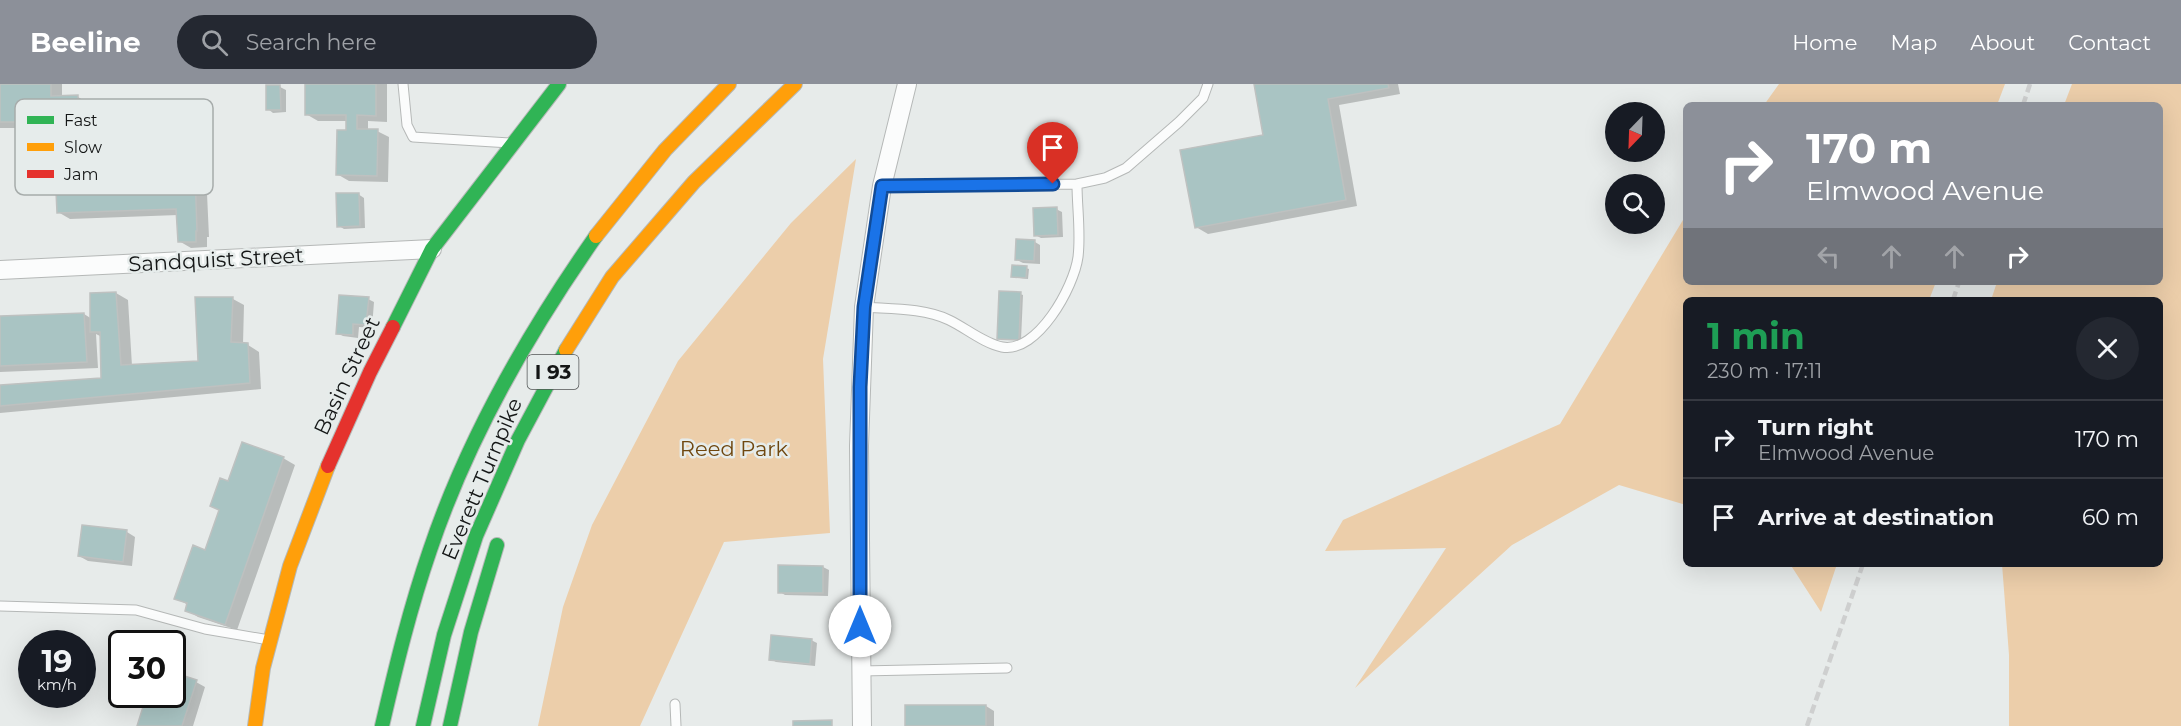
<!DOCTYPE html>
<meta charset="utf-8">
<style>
:root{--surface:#171b24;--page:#242831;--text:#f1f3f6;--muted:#9ea1a6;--line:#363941;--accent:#8c9099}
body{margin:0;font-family:Montserrat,sans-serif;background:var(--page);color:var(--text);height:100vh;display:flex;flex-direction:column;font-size:22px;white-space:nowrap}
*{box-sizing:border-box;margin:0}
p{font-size:20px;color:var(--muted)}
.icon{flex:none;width:33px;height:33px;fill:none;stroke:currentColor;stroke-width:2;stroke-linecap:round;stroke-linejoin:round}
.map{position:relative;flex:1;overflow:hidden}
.sheet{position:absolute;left:1683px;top:213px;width:480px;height:270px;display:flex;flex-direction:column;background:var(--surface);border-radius:9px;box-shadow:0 6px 24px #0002}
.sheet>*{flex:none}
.guide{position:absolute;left:1683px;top:18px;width:480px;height:183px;border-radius:9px;box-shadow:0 6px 24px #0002;background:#8c9099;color:#fff;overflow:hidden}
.needle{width:39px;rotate:203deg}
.buttons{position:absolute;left:1605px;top:18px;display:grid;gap:12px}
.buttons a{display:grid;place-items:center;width:60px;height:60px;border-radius:50%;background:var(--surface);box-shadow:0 6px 24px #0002;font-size:30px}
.speed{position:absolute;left:18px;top:546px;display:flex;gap:12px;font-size:30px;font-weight:700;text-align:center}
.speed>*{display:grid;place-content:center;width:78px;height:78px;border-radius:50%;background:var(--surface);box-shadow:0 6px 24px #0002;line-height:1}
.speed small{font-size:15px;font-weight:400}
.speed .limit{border:3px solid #111;border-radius:9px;background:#fff;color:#111}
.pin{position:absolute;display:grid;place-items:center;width:51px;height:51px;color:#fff;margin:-62px -26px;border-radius:50% 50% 50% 0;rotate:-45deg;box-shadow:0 0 6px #0007}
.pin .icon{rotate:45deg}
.me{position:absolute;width:66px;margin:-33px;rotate:0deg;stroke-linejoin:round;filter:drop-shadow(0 0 4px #0008)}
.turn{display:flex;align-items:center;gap:21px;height:126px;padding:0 24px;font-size:27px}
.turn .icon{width:78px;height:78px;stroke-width:2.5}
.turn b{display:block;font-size:42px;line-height:51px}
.lanes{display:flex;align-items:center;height:57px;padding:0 24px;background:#0003;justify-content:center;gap:30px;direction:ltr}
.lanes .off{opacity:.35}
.round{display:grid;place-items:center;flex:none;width:63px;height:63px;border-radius:32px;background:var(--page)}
.summary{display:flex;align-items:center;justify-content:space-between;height:102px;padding:0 24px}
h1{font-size:36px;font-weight:700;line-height:45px;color:#1e9e55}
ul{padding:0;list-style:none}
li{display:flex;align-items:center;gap:18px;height:78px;padding:0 24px;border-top:2px solid var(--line)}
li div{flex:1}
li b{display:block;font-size:22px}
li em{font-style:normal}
header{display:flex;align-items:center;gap:36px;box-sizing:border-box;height:84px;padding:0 30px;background:var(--accent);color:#fff}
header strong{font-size:28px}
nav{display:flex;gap:33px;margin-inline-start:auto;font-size:21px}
.search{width:420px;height:54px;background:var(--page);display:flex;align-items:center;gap:15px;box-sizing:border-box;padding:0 21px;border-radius:33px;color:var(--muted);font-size:22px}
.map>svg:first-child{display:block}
</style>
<header>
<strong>Beeline</strong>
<div class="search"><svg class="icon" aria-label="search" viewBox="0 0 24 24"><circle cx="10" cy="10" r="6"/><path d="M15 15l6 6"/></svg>Search here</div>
<nav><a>Home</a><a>Map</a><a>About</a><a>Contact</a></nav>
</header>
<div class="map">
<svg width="2181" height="642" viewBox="0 0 2181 642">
<rect width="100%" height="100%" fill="#e7ebea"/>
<path fill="#ecceaa" d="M1779 0H2005L1997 21H1764Z
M2072 0H2181V642H2009V571L2002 480H2160V216H1991L1997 198H2160V21H2064Z
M856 75 823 275 830 449 724 458 640 642H538L563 523 592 441 678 277 791 139Z
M1686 131V198H1936L1929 216H1686V421L1619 401 1512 461 1355 604 1446 464 1325 467 1343 436 1560 340Z
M1790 480H1837L1821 528Z"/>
<path fill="#0003" d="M0 0H62V13H78L90 20 91 63 194 60 205 66 209 153H207V163L191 164 179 157 178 131 70 135 58 128 56 67 41 61V44H0Z
M307 0H387V38L368 37V47H377L389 53 388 98 349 97 337 90 347 47 348 37H318L306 30Z
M1255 0H1398L1400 10 1339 21 1357 122 1208 150 1196 143 1265 52Z
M267 3H280L286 6V28L273 29 268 25Z
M358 110 364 114 365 144 344 145 339 142Z
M1056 125 1062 128 1063 153 1041 154 1035 151Z
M1035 158 1040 161V180L1023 179 1017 176Z
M1026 184 1029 185 1028 195 1013 193Z
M116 209 128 216 132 282 200 279 233 215 244 221 243 260 248 261 259 268 261 305 0 329V302L103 295 102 253 96 250 98 284 0 288V234L84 230 92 235Z
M1020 210 1023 211 1021 256 1001 255 999 254Z
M368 215 374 218 372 244 359 243 358 254 343 252 337 249Z
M283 374 295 381 237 546 198 533 187 526 188 521 176 514 206 467 229 399Z
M127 448 135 453 132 482 88 477 79 472Z
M823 483 829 486 828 512 785 511 780 508Z
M811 556 817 559 815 582 776 578 771 575Z
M196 598 205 603 193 642H138L172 610Z
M986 622 994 627V642H907Z"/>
<path fill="#a9c4c3" stroke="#bec1c0" stroke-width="1.5" d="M0 0H51V12L78 11 79 61H39V38H0Z
M305 0H376V32L357 31V45H378L377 92 336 91 337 46H346V31H305Z
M1254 0H1388L1389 4 1328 15 1346 116 1195 144 1180 66 1263 51Z
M266 1H280L281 26H266Z
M194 58 197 147H196V158H178L176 125 57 129 54 63Z
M336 109H359L360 142 337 143Z
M1057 123 1058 151 1034 152 1033 124Z
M1016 155 1035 156 1034 177 1015 176Z
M1012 181 1027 182 1026 194 1011 193Z
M999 207 1021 208 1019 256 997 255Z
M116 208 121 281 198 277 195 213H233L231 258 248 259 250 299 0 322V301L101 294 100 248H90V209Z
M339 211 369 213 366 241 353 240V251L336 250Z
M84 229 87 278 0 282V232Z
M242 358 284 373 225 541 185 527 187 519 174 515 193 461 205 466 219 426 210 422 220 394 228 397Z
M82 441 127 446 123 478 78 472Z
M778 481 823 482V509H778Z
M771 551 812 555 810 580 769 576Z
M172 588 197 596 182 642H137L147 610H172Z
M905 621H986V642H905Z
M832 636V642H793V637Z"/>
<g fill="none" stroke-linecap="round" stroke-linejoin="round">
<g stroke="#b5b8b7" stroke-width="11">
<path id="lane" d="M403 0 407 41 413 53 510 59
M1077 100 1105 94 1126 84 1179 38 1203 14 1208 0
M864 223C891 225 924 224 949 236 966 244 983 259 1002 263 1037 270 1074 203 1078 173 1081 149 1077 124 1077 100L882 102
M0 522 136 526 205 545 269 556
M861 587 1007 584
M675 620 676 642"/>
</g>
<g stroke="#b5b8b7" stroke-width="20">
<path id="street" d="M0 186 432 165
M862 642 859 362 864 223 882 102 907 0"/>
</g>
<g stroke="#b5b8b7" stroke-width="16">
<path id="fast" d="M393 243 432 165 559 0
M382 642C396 582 410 524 430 466 468 353 528 249 596 152
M423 642 444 551 476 452 518 356 566 266
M450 642 471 548 497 461"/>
</g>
<g stroke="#b5b8b7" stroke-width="16">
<path id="slow" d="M596 152 665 66 729 0
M566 266 612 193 694 98 795 0
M255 642 263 584 290 482 328 382"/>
</g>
<g stroke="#b5b8b7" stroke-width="16">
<path id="jam" d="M328 382 370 288 393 243"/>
</g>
<use href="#lane" stroke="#fbfcfc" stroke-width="9"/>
<use href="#street" stroke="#fbfcfc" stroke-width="18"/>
<use href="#fast" stroke="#30b455" stroke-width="14"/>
<use href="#slow" stroke="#ff9f0a" stroke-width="14"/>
<use href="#jam" stroke="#e5322d" stroke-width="14"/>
<path stroke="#cecfcf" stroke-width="4.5" stroke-dasharray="9 4.5" stroke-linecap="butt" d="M2023 21 2030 0
M1953 216 1959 198
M1807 642 1863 480"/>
</g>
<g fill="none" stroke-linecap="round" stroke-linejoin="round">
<g stroke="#114b97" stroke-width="15">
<path id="route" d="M860 542V303L864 223 882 102 1053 100"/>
</g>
<use href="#route" stroke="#1a73e8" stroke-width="10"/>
</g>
<g text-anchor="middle" stroke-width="5" stroke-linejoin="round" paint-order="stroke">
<rect fill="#e6eceb" stroke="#535656" stroke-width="1.5" x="527.5" y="271" width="51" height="34" rx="4.5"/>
<g font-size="20" font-weight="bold" fill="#141616">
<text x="553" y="295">I 93</text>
</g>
<g font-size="21" fill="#141616" stroke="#e6eceb">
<text transform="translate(216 176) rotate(-3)" y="7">Sandquist Street</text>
<text transform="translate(347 292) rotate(-65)" y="7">Basin Street</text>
<text transform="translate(482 395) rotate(-67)" y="7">Everett Turnpike</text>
</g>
<g font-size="21" fill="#6f470f" stroke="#e6eceb">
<text x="734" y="372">Reed Park</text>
</g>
</g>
<rect x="15" y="15" width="198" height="96" rx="9" fill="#e6eceb" stroke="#a7acab" stroke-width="1.5"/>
<rect x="27" y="32" width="27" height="8" fill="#30b455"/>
<rect x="27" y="59" width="27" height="8" fill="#ff9f0a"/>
<rect x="27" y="86" width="27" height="8" fill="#e5322d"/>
<g font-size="16" fill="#141616">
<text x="64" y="42">Fast</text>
<text x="64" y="69">Slow</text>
<text x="64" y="96">Jam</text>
</g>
</svg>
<div class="buttons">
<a><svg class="needle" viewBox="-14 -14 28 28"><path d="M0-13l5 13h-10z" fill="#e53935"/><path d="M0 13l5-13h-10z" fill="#9ea1a6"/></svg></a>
<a><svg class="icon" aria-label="search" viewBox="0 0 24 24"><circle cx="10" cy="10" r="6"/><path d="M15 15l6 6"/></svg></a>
</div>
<div class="speed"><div>19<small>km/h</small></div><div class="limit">30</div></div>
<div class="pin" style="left:1053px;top:100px;background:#d93025"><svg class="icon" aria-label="arrive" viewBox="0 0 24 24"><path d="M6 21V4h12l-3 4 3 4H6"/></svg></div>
<svg class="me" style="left:860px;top:542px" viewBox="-20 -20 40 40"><circle r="19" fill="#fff"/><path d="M0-13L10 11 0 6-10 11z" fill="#1a73e8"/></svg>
<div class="guide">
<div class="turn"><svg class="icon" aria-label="right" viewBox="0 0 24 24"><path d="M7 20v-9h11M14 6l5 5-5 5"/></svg><div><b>170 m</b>Elmwood Avenue</div></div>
<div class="lanes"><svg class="icon off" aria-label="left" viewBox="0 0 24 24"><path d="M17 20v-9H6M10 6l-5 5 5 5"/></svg><svg class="icon off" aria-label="ahead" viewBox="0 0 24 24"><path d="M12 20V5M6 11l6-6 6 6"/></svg><svg class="icon off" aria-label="ahead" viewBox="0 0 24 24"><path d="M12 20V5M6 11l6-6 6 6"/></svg><svg class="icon" aria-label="right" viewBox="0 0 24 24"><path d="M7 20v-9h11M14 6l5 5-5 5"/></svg></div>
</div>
<section class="sheet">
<div class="summary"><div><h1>1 min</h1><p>230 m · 17:11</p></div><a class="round"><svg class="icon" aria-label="close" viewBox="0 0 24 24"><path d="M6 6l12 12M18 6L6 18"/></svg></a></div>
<ul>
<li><svg class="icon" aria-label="right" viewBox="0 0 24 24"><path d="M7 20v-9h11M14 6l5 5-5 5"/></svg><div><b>Turn right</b><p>Elmwood Avenue</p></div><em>170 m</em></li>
<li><svg class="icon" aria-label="arrive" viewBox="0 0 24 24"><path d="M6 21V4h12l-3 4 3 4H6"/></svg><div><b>Arrive at destination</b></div><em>60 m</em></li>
</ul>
</section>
</div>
